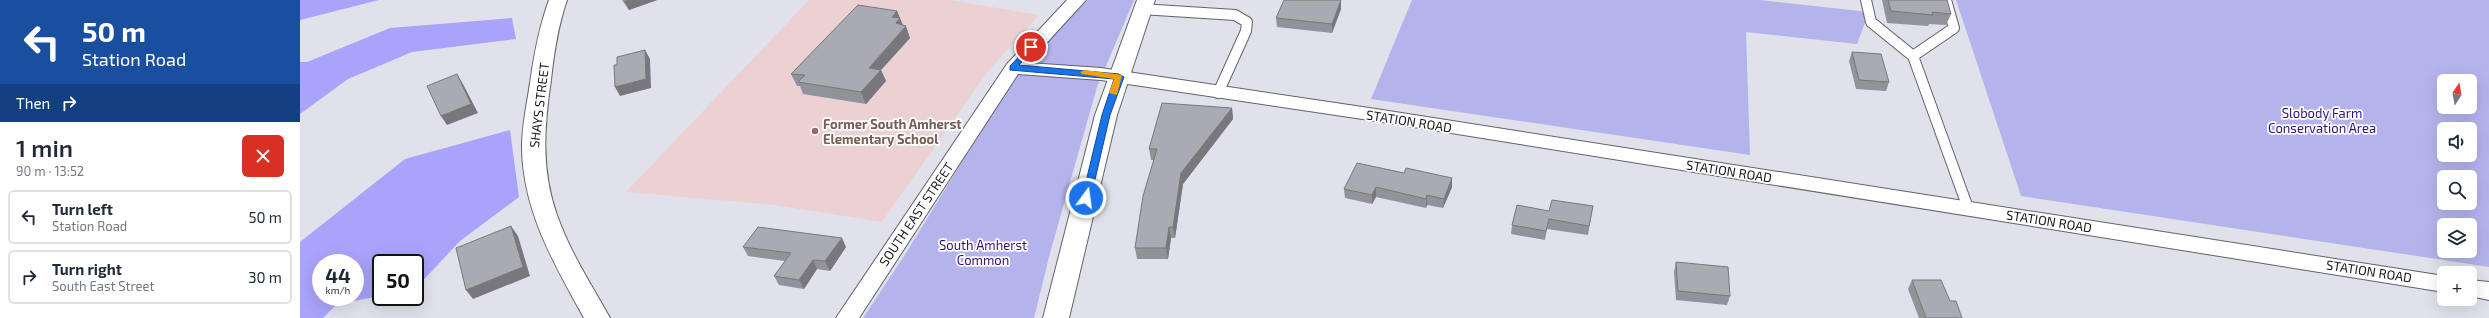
<!DOCTYPE html>
<meta charset="utf-8">
<style>
:root{--surface:#fff;--page:#f6f6f7;--text:#1f2937;--muted:#747a83;--line:#e0e1e3}
body{margin:0;font-family:"Exo 2",sans-serif;background:var(--page);color:var(--text);height:100vh;display:flex;flex-direction:column;font-size:15px;white-space:nowrap}
*{box-sizing:border-box;margin:0}
p{font-size:13px;color:var(--muted)}
.icon{flex:none;width:22px;height:22px;fill:none;stroke:currentColor;stroke-width:2;stroke-linecap:round;stroke-linejoin:round}
.map{position:relative;flex:1;overflow:hidden}
.sheet{display:flex;flex-direction:column;background:var(--surface);width:300px}
.sheet>*{flex:none}
.hud{background:#1a4fa0;color:#fff;overflow:hidden}
.needle{width:26px;rotate:11deg}
.buttons{position:absolute;left:2137px;top:74px;display:grid;gap:8px}
.buttons a{display:grid;place-items:center;width:40px;height:40px;border-radius:6px;background:var(--surface);box-shadow:0 4px 16px #0002;font-size:20px}
.speed{position:absolute;left:12px;top:254px;display:flex;gap:8px;font-size:20px;font-weight:700;text-align:center}
.speed>*{display:grid;place-content:center;width:52px;height:52px;border-radius:50%;background:var(--surface);box-shadow:0 4px 16px #0002;line-height:1}
.speed small{font-size:10px;font-weight:400}
.speed .limit{border:2px solid #111;border-radius:6px;background:#fff;color:#111}
.pin{position:absolute;display:grid;place-items:center;width:34px;height:34px;color:#fff;margin:-17px;border:2px solid #fff;border-radius:50%;box-shadow:0 1px 4px #0007}
.me{position:absolute;width:44px;margin:-22px;rotate:14deg;stroke-linejoin:round;filter:drop-shadow(0 0 3px #0008)}
.turn{display:flex;align-items:center;gap:14px;height:84px;padding:0 16px;font-size:18px}
.turn .icon{width:52px;height:52px;stroke-width:2.5}
.turn b{display:block;font-size:28px;line-height:34px}
.then{display:flex;align-items:center;height:38px;padding:0 16px;background:#0003;gap:8px;font-size:15px}
.round{display:grid;place-items:center;flex:none;width:42px;height:42px;border-radius:6px;background:var(--page)}
.summary{display:flex;align-items:center;justify-content:space-between;height:68px;padding:0 16px}
h1{font-size:24px;font-weight:600;line-height:30px}
ul{padding:0;list-style:none}
li{display:flex;align-items:center;gap:12px;height:54px;margin:0 8px 6px;padding:0 8px;border:2px solid var(--line);border-radius:6px}
li div{flex:1}
li b{display:block;font-size:15px}
li em{font-style:normal}
main{display:flex;flex:1;min-height:0}
.map>svg:first-child{display:block}
</style>
<main>
<section class="sheet">
<div class="hud">
<div class="turn"><svg class="icon" aria-label="left" viewBox="0 0 24 24"><path d="M17 20v-9H6M10 6l-5 5 5 5"/></svg><div><b>50 m</b>Station Road</div></div>
<div class="then">Then<svg class="icon" aria-label="right" viewBox="0 0 24 24"><path d="M7 20v-9h11M14 6l5 5-5 5"/></svg></div>
</div>
<div class="summary"><div><h1>1 min</h1><p>90 m · 13:52</p></div><a class="round" style="background:#d93025;color:#fff"><svg class="icon" aria-label="close" viewBox="0 0 24 24"><path d="M6 6l12 12M18 6L6 18"/></svg></a></div>
<ul>
<li><svg class="icon" aria-label="left" viewBox="0 0 24 24"><path d="M17 20v-9H6M10 6l-5 5 5 5"/></svg><div><b>Turn left</b><p>Station Road</p></div><em>50 m</em></li>
<li><svg class="icon" aria-label="right" viewBox="0 0 24 24"><path d="M7 20v-9h11M14 6l5 5-5 5"/></svg><div><b>Turn right</b><p>South East Street</p></div><em>30 m</em></li>
</ul>
</section>
<div class="map">
<svg width="2189" height="318" viewBox="0 0 2189 318">
<rect width="100%" height="100%" fill="#e1e1eb"/>
<path fill="#ecd1d3" d="M509 0H650L739 15 689 70 582 222 475 205 326 192Z"/>
<path fill="#b4b3ec" fill-rule="evenodd" d="M788 0H834L797 87 750 253 734 318H563L606 253 720 67Z
M1112 0H1459L1569 12 1557 44 1446 32 1450 155 1071 99Z
M1656 0H2189V267L1721 196ZM2144 81H2170V107H2144ZM2144 129H2170V155H2144ZM2144 177H2170V203H2144ZM2144 225H2170V251H2144Z"/>
<path fill="#a9a3fb" fill-rule="evenodd" d="M0 0H79L0 20Z
M212 18 216 39 112 52 48 79 0 114V62H7L90 28Z
M210 130 219 197 160 241 115 289V263H81V296L37 304 23 318H0V242L105 159ZM21 263H55V297H21Z"/>
<g fill="none" stroke-linecap="round" stroke-linejoin="round">
<g stroke="#62626a" stroke-width="12">
<path id="lane" d="M1566 0 1571 22 1613 56 1668 208
M841 9 935 15 947 22 946 31 918 93
M1613 56 1654 28 1646 0"/>
</g>
<g stroke="#62626a" stroke-width="2">
<path id="street" d="M767 0H786L728 63 801 68 1076 109 2144 276V292L1076 121 801 80 718 74 559 318H536L707 64Z
M2170 280 2189 282V300L2170 296Z"/>
</g>
<g stroke="#62626a" stroke-width="2">
<path id="secondary" d="M249 0H267C258 26 254 53 251 80 244 127 241 170 257 215 270 252 291 284 310 318H284C254 264 222 209 222 146 222 125 227 104 230 83 234 55 239 27 249 0Z
M837 0H855L817 115 769 318H743L795 115Z"/>
</g>
<use href="#lane" stroke="#fff" stroke-width="10"/>
<use href="#street" fill="#fff" fill-rule="evenodd"/>
<use href="#secondary" fill="#fff" fill-rule="evenodd"/>
</g>
<path fill="#92929a" d="M322 0H357L329 10Z
M1582 0H1647L1651 14 1646 25 1629 24 1628 26 1587 23Z
M1041 9 1032 33 977 27 976 18Z
M597 11 603 25 610 38 581 70 586 81 566 104 503 94 500 86H497L491 74Z
M1552 52 1589 82 1586 91 1556 89 1549 61Z
M932 108 933 119 883 184 875 238H871L868 259H837L835 248 854 160H851L849 149Z
M1104 173 1152 178V187L1143 208 1127 205 1126 208 1076 197 1072 204 1045 198 1044 189Z
M1293 206 1288 235 1247 229 1245 240 1211 234 1212 225 1249 211Z
M443 247H546L530 271 517 269 504 289 479 285 474 276 485 261 448 256Z
M1376 262 1430 296 1427 305 1376 300 1374 272Z
M1612 280 1650 301 1662 318H1619L1608 289Z"/>
<path fill="#77777d" d="M328 0H357L329 10 324 1Z
M1041 0V9L1032 33V24Z
M597 11 604 29 606 26 610 38 581 70 586 81 566 104 561 92 569 68 592 17Z
M345 50 350 59 351 88 320 96 315 87Z
M157 74 163 84 178 113 147 125 141 116Z
M932 108 933 119 883 184 875 238 873 227 881 173Z
M1152 178V187L1143 208 1144 199Z
M1076 187V197L1072 204V195Z
M1127 195V205L1126 208V199Z
M211 226 218 236 230 276 173 299 166 290Z
M869 227 871 238 868 259 866 248Z
M542 238 546 247 530 271 525 261Z
M513 260 517 269 504 289 499 280Z"/>
<path fill="#aaaab3" stroke="#77777d" d="M984 0H1041L1032 24 976 18Z
M1588 0H1647L1651 14 1632 12 1633 15 1591 11Z
M558 5 597 11 592 17 600 18 596 23 606 26 569 68 581 70 561 92 498 82 505 75 491 74Z
M345 50 346 79 315 87 314 65H317V57Z
M1552 52 1581 54 1589 82 1559 80Z
M157 74 171 104 141 116 127 86Z
M862 103 932 108 881 173 873 227H869L866 248H835L843 196 857 149H849Z
M1057 163 1104 173 1106 168 1152 178 1144 199 1127 195 1126 199 1076 187 1072 195 1044 189Z
M1252 200 1293 206 1289 226 1249 219 1246 231 1212 225 1217 205 1249 211Z
M211 226 223 267 166 290 156 248Z
M458 227 542 238 525 261 513 260 499 280 474 276 491 253 443 247Z
M1376 262 1428 267 1430 296 1378 291Z
M1612 280H1641L1650 301H1656L1662 318H1626Z"/>
<path fill="#1a73e8" stroke="#114b97" d="M731 44 735 47 719 65 819 74 824 77 810 115 790 201 786 202 782 198 802 115 814 79 710 70V66Z"/>
<path fill="#f59e0b" d="M785 70 822 75 817 95 809 93 814 79 782 74 780 72Z"/>
<circle fill="#8d6e63" stroke="#fff" stroke-width="1.5" cx="515" cy="131" r="4"/>
<g text-anchor="middle" stroke-width="3.5" stroke-linejoin="round" paint-order="stroke">
<g font-size="13" fill="#1b1b1e" stroke="#fff">
<text transform="translate(239 105) rotate(-83)" y="5">SHAYS STREET</text>
<text transform="translate(1109 121) rotate(9)" y="5">STATION ROAD</text>
<text transform="translate(1429 171) rotate(9)" y="5">STATION ROAD</text>
<text transform="translate(616 214) rotate(-56)" y="5">SOUTH EAST STREET</text>
<text transform="translate(1749 221) rotate(9)" y="5">STATION ROAD</text>
<text transform="translate(2069 271) rotate(9)" y="5">STATION ROAD</text>
</g>
<g font-size="13" fill="#301378" stroke="#fff">
<text x="2022" y="118">Slobody Farm<tspan x="2022" dy="15">Conservation Area</tspan></text>
<text x="683" y="250">South Amherst<tspan x="683" dy="15">Common</tspan></text>
</g>
<g font-size="13" font-weight="bold" fill="#785e54" stroke="#fff" text-anchor="start">
<text x="523" y="129">Former South Amherst<tspan x="523" dy="15">Elementary School</tspan></text>
</g>
</g>
</svg>
<div class="buttons">
<a><svg class="needle" viewBox="-14 -14 28 28"><path d="M0-13l5 13h-10z" fill="#e53935"/><path d="M0 13l5-13h-10z" fill="#747a83"/></svg></a>
<a><svg class="icon" aria-label="sound" viewBox="0 0 24 24"><path d="M4 9h4l5-4v14l-5-4H4zM17 9q2 3 0 6"/></svg></a>
<a><svg class="icon" aria-label="search" viewBox="0 0 24 24"><circle cx="10" cy="10" r="6"/><path d="M15 15l6 6"/></svg></a>
<a><svg class="icon" aria-label="layers" viewBox="0 0 24 24"><path d="M12 4l9 5-9 5-9-5zM3 14l9 5 9-5"/></svg></a>
<a>+</a>
</div>
<div class="speed"><div>44<small>km/h</small></div><div class="limit">50</div></div>
<div class="pin" style="left:731px;top:47px;background:#d93025"><svg class="icon" aria-label="arrive" viewBox="0 0 24 24"><path d="M6 21V4h12l-3 4 3 4H6"/></svg></div>
<svg class="me" style="left:786px;top:198px" viewBox="-20 -20 40 40"><circle r="17" fill="#1a73e8" stroke="#fff" stroke-width="3"/><path d="M0-11L8 9 0 5-8 9z" fill="#fff"/></svg>
</div>
</main>
